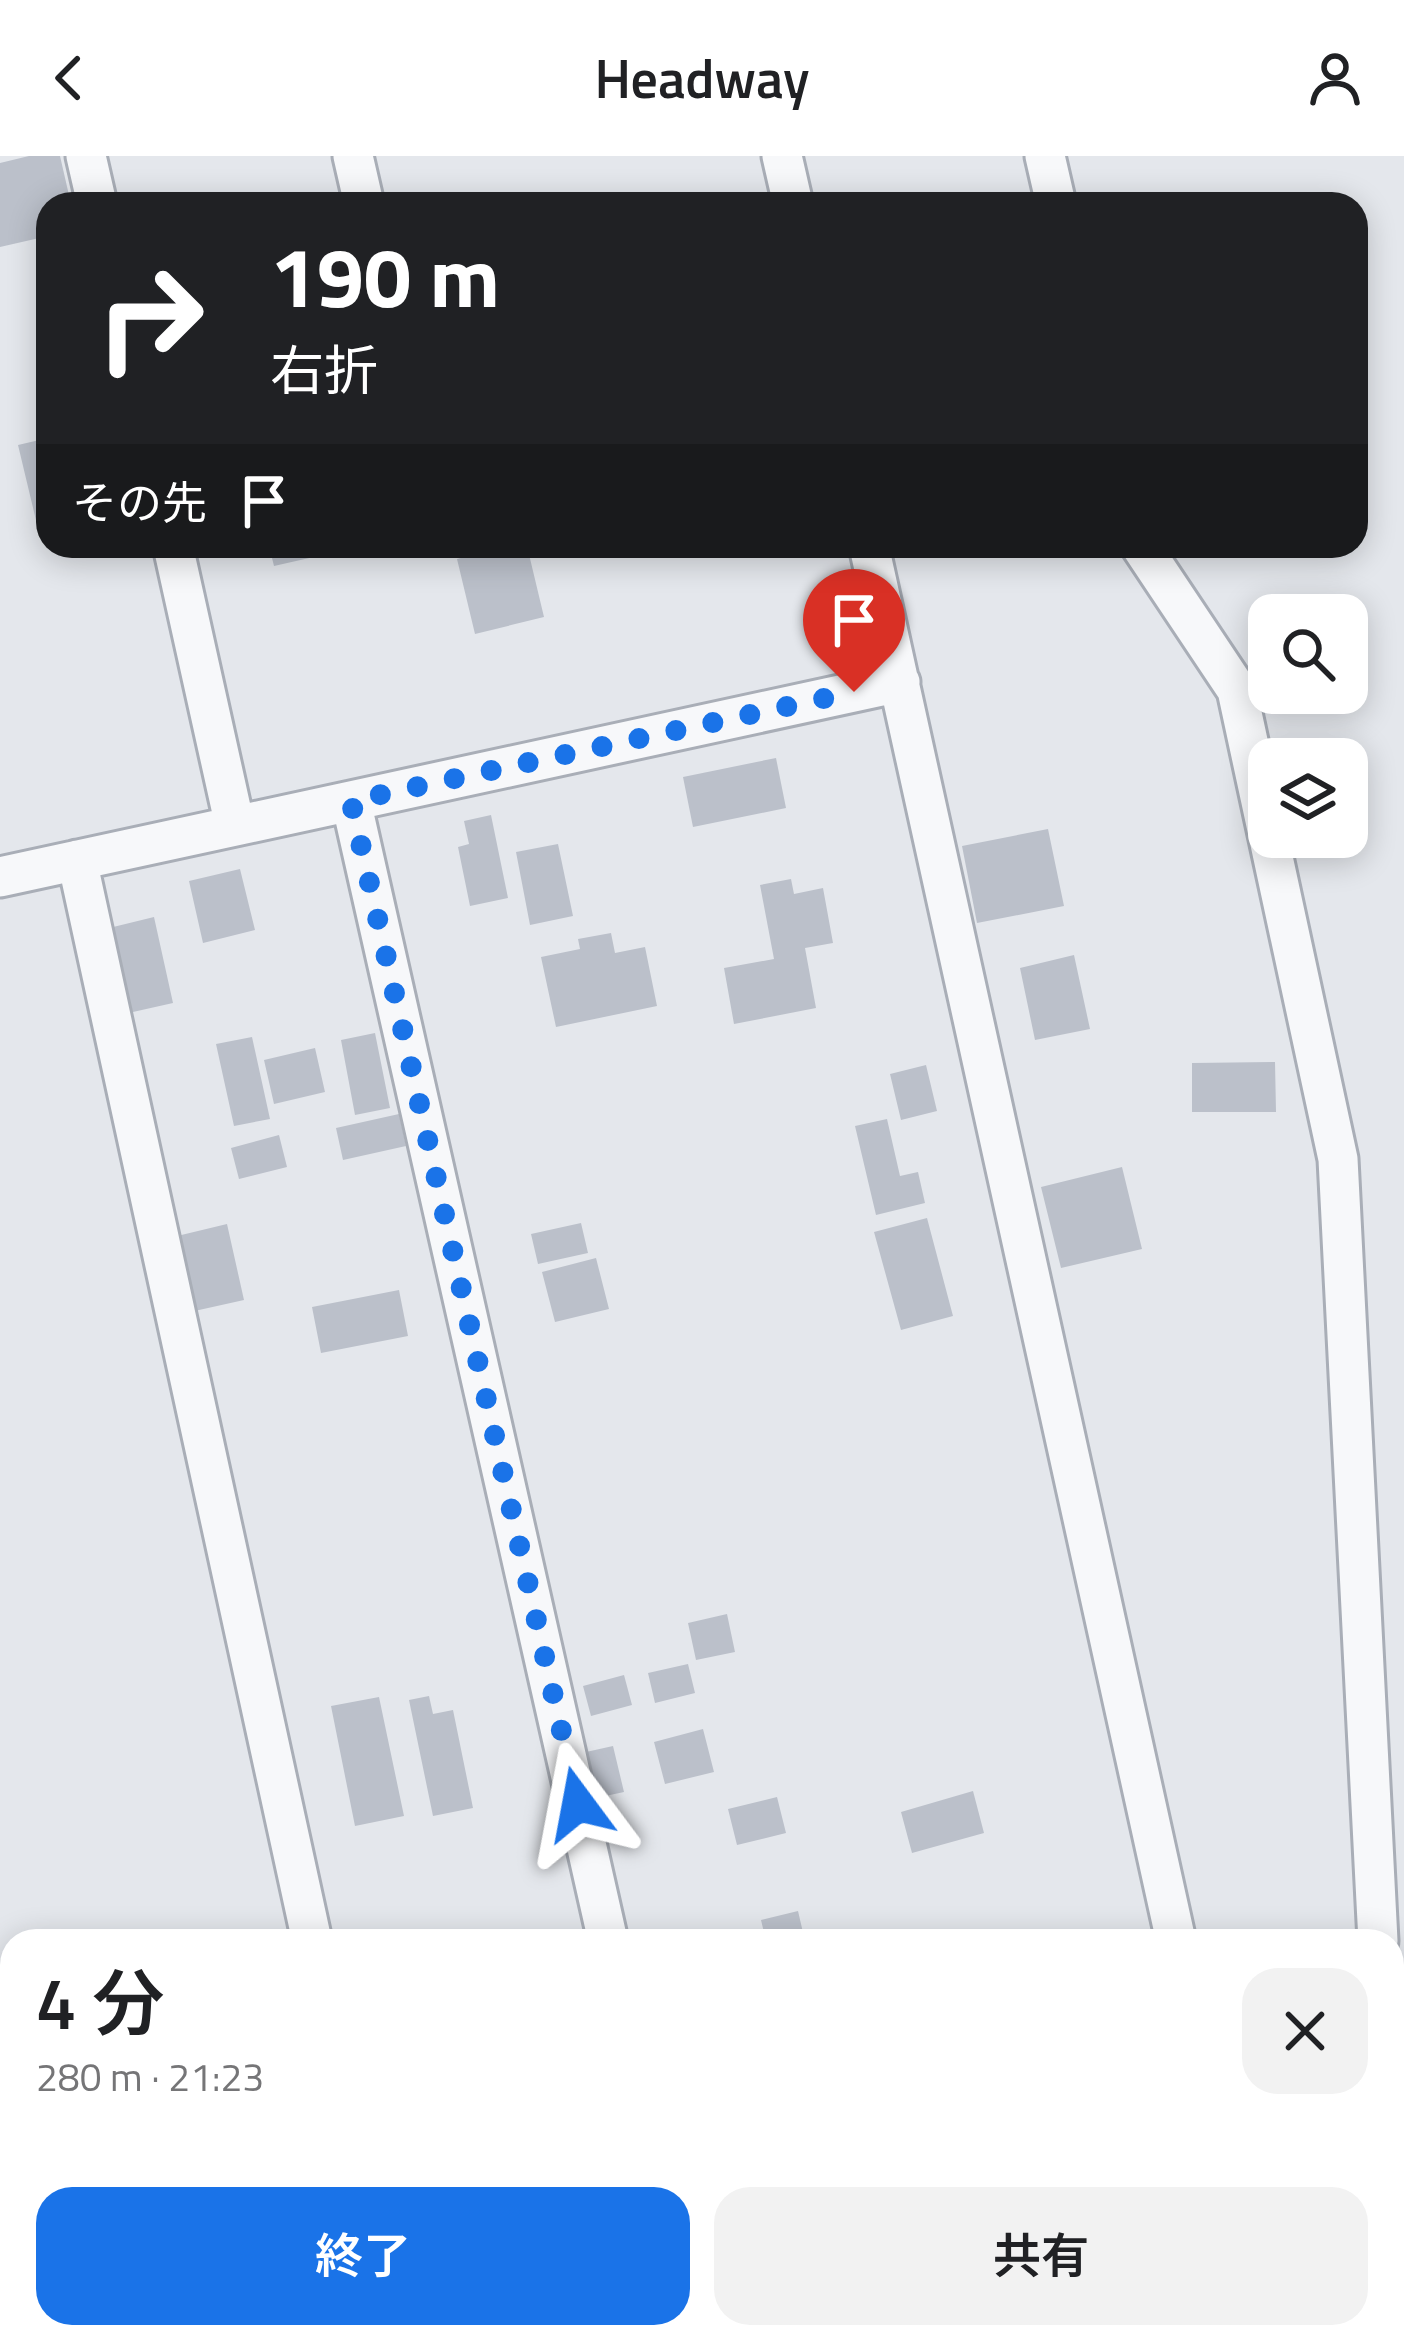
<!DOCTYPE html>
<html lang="ja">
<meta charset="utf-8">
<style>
:root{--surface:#fff;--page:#f2f2f2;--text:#202124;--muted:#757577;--accent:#1a73e8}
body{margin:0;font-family:"Titillium Web","Noto Sans JP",sans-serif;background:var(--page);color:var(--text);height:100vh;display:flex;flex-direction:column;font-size:45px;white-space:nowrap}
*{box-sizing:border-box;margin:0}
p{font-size:39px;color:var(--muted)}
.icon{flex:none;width:66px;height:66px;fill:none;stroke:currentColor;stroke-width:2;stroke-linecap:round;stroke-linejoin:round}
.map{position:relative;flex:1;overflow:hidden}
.drawer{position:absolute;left:0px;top:1773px;width:1404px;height:420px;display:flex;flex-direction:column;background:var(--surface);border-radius:36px 36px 0 0;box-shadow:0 6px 30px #0003}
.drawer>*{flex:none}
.guide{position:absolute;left:36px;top:36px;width:1332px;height:366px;border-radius:36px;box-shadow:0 6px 30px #0003;background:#202124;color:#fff;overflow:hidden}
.buttons{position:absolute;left:1248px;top:438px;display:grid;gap:24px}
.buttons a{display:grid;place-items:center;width:120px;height:120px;border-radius:24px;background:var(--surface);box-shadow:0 6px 30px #0003;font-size:60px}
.pin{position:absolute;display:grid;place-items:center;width:102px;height:102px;color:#fff;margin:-123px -51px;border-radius:50% 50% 50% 0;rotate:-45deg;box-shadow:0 0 12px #0007}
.pin .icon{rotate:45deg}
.me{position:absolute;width:132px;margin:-66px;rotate:347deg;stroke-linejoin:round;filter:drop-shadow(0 0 9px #0008)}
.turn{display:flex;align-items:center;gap:42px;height:252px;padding:0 36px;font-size:54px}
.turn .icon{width:156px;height:156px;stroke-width:2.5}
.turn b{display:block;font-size:84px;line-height:102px}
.then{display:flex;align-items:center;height:114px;padding:0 36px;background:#0003;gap:24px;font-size:45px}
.round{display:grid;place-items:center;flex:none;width:126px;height:126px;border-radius:36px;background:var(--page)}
.headline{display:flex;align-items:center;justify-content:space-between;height:204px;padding:0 36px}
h1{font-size:72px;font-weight:600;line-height:90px}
.primary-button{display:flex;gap:24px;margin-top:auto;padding:24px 36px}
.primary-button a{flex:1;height:138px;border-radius:36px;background:var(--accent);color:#fff;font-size:48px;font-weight:600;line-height:138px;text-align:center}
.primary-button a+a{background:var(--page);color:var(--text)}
header{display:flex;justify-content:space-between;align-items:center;height:156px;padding:0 36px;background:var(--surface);font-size:54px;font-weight:600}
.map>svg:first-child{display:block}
</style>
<header><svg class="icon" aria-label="back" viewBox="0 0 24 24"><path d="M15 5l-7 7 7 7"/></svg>Headway<svg class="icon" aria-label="person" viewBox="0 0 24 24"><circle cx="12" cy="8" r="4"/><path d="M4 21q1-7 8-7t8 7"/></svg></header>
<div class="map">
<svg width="1404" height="2193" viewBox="0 0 1404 2193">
<rect width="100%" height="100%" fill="#e4e7ec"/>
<path fill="#bbc0ca" d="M29 0H60L71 48H48V80L0 91V7Z
M48 282V379L40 381 18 289Z
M269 390H325L327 398 274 410Z
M505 390H527L544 461 475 478 457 403Z
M776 602 786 652 693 671 683 621Z
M491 659 508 742 470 750 458 691 469 688 464 665Z
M1048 673 1064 750 977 767 962 690Z
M558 688 573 760 530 769 516 696Z
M240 713 255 774 203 787 189 725Z
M791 723 794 738 823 732 833 787 805 792 816 852 734 868 724 812 774 803 760 729Z
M154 761 173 847 124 858 105 773Z
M611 777 615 797 645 791 657 850 556 871 541 801 580 793 578 783Z
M1074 799 1090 873 1035 884 1020 812Z
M375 877 390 952 355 959 341 884Z
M252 881 270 963 234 970 216 888Z
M315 892 325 936 274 948 264 904Z
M1275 906 1276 956H1192V907Z
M926 909 937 955 901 964 890 918Z
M399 958 406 990 343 1004 336 972Z
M887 963 900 1020 918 1016 925 1047 876 1059 855 970Z
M279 979 287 1011 239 1023 231 992Z
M1122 1011 1142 1093 1061 1112 1041 1031Z
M927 1062 953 1160 901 1174 874 1076Z
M581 1067 588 1097 538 1108 531 1078Z
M227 1068 244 1144 190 1156 173 1081Z
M596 1102 609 1153 555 1166 542 1116Z
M399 1134 408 1180 321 1197 312 1151Z
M727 1458 735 1496 696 1504 688 1467Z
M688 1508 695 1537 655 1547 648 1517Z
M624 1519 632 1549 591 1560 583 1530Z
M429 1540 433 1558 453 1554 473 1652 433 1660 409 1544Z
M379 1541 404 1660 355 1670 331 1550Z
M703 1573 714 1616 665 1628 654 1586Z
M613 1590 624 1636 596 1642 586 1596Z
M973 1635 984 1677 912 1697 901 1656Z
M777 1641 786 1677 737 1689 728 1653Z
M798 1755 805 1785H766L761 1764Z"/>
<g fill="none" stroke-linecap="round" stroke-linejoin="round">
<g stroke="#a9aeb7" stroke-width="45">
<path id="minor" d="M86 0 97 48
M353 0 364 48
M782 0 793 48
M1045 0 1056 48
M173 390 235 670
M869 390 1176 1785
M1141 390 1237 534 1338 1003 1378 1785
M351 645 608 1785
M77 704 312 1785
M0 721 900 526
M1392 1877 1404 1956
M378 2193 432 2181"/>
</g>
<use href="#minor" stroke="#f7f8fa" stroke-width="39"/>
</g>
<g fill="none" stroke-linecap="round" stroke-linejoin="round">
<path stroke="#1a73e8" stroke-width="21" stroke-dasharray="0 37.8" d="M578 1648 351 645 854 536"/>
</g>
</svg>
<div class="buttons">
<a><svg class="icon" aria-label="search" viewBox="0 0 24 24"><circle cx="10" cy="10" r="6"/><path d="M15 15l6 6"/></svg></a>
<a><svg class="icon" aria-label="layers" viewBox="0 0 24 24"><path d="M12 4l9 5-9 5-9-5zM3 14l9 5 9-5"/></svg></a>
</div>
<div class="pin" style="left:854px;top:536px;background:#d93025"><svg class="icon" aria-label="arrive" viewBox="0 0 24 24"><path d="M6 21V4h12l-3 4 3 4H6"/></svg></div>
<svg class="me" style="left:578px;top:1648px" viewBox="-20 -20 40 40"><path d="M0-17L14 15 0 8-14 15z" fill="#1a73e8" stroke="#fff" stroke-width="4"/></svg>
<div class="guide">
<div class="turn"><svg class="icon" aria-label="right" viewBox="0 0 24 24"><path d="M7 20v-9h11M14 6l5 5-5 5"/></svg><div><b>190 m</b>右折</div></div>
<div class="then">その先<svg class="icon" aria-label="arrive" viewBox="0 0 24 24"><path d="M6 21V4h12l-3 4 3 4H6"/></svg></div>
</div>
<section class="drawer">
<div class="headline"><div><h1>4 分</h1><p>280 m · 21:23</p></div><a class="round"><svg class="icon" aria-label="close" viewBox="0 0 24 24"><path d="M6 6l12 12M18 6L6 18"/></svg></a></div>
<div class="primary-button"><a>終了</a><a>共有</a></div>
</section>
</div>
